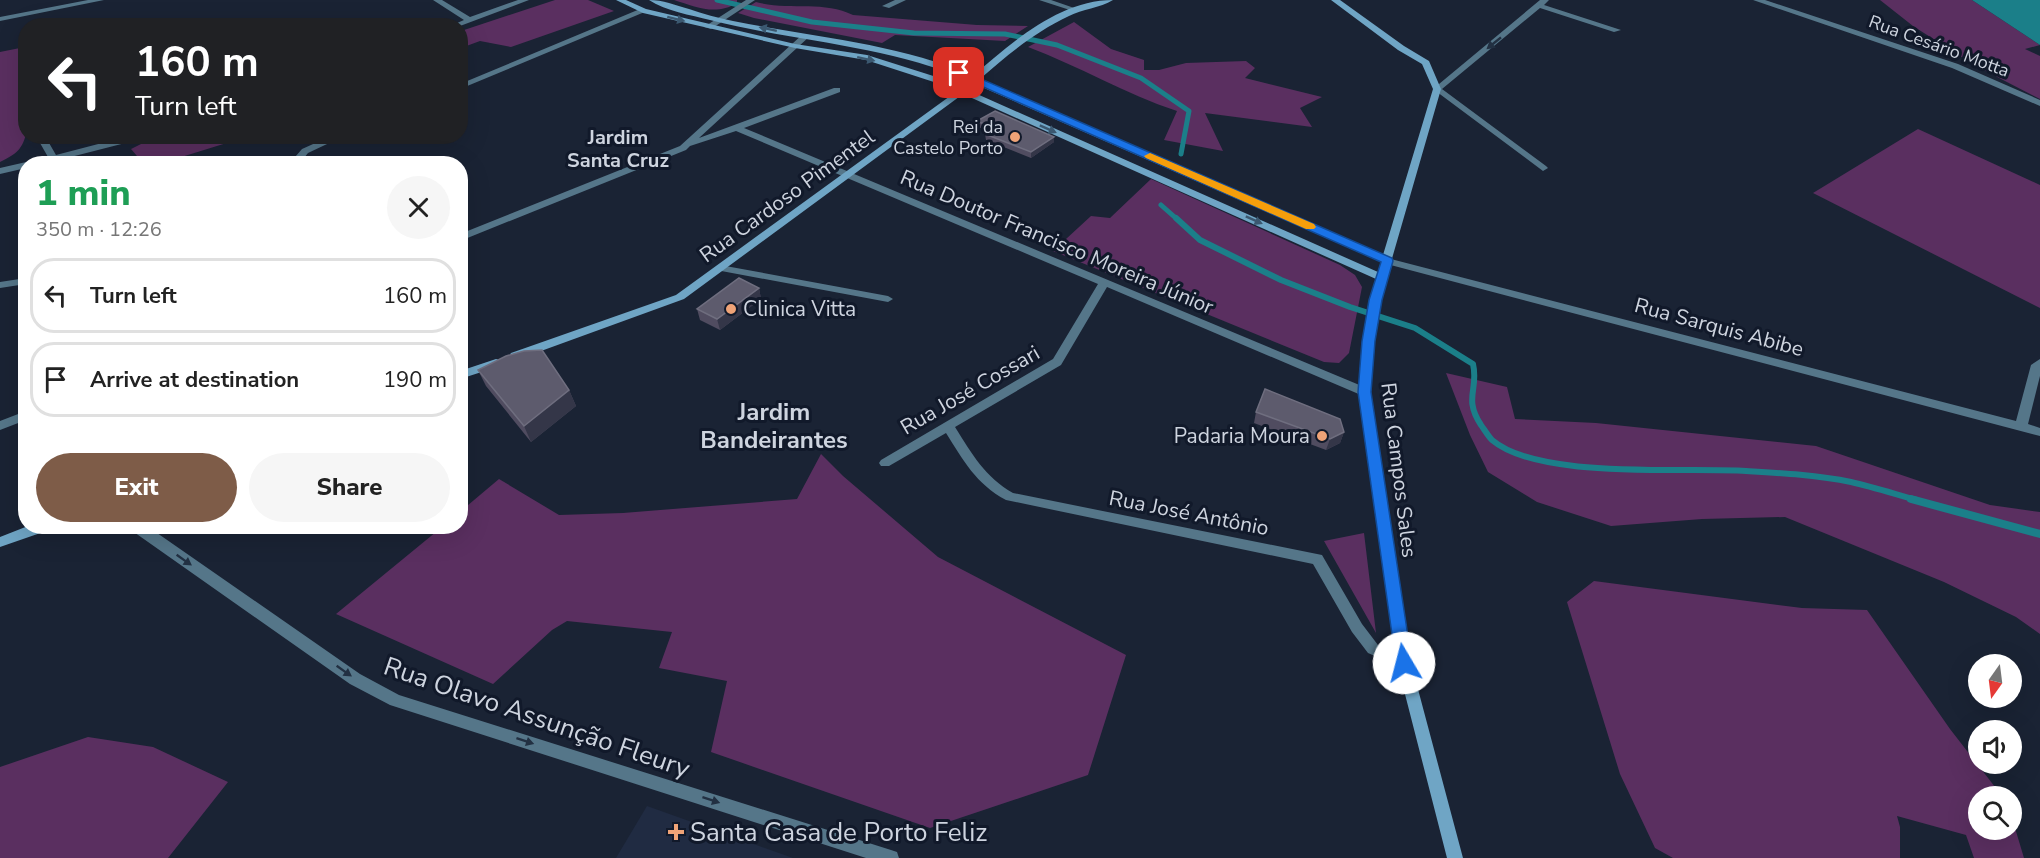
<!DOCTYPE html>
<meta charset="utf-8">
<style>
:root{--surface:#fff;--page:#f6f6f6;--text:#222;--muted:#767676;--line:#e0e0e0;--accent:#7e5c48}
body{margin:0;font-family:"Nunito Sans",sans-serif;background:var(--page);color:var(--text);height:100vh;display:flex;flex-direction:column;font-size:22px;white-space:nowrap}
*{box-sizing:border-box;margin:0}
p{font-size:20px;color:var(--muted)}
.icon{flex:none;width:33px;height:33px;fill:none;stroke:currentColor;stroke-width:2;stroke-linecap:round;stroke-linejoin:round}
.map{position:relative;flex:1;overflow:hidden}
.sheet{position:absolute;left:18px;top:156px;width:450px;height:378px;display:flex;flex-direction:column;background:var(--surface);border-radius:24px;box-shadow:0 6px 24px #0002}
.sheet>*{flex:none}
.hud{position:absolute;left:18px;top:18px;width:450px;height:126px;border-radius:24px;box-shadow:0 6px 24px #0002;background:#202124;color:#fff;overflow:hidden}
.needle{width:39px;rotate:194deg}
.controls{position:absolute;left:1968px;top:654px;display:grid;gap:12px}
.controls a{display:grid;place-items:center;width:54px;height:54px;border-radius:50%;background:var(--surface);box-shadow:0 6px 24px #0002;font-size:30px}
.pin{position:absolute;display:grid;place-items:center;width:51px;height:51px;color:#fff;margin:-26px;border-radius:12px;box-shadow:0 3px 9px #0006}
.me{position:absolute;width:66px;margin:-33px;rotate:352deg;stroke-linejoin:round;filter:drop-shadow(0 0 4px #0008)}
.turn{display:flex;align-items:center;gap:21px;height:126px;padding:0 18px;font-size:27px}
.turn .icon{width:78px;height:78px;stroke-width:2.5}
.turn b{display:block;font-size:42px;line-height:51px}
.round{display:grid;place-items:center;flex:none;width:63px;height:63px;border-radius:32px;background:var(--page)}
.headline{display:flex;align-items:center;justify-content:space-between;height:102px;padding:0 18px}
h1{font-size:36px;font-weight:800;line-height:45px;color:#1e9e55}
.button{display:flex;gap:12px;margin-top:auto;padding:12px 18px}
.button a{flex:1;height:69px;border-radius:36px;background:var(--accent);color:#fff;font-size:24px;font-weight:800;line-height:69px;text-align:center}
.button a+a{background:var(--page);color:var(--text)}
ul{padding:0;list-style:none}
li{display:flex;align-items:center;gap:18px;height:75px;margin:0 12px 9px;padding:0 6px;border:3px solid var(--line);border-radius:24px}
li div{flex:1}
li b{display:block;font-size:22px}
li em{font-style:normal}
.map>svg:first-child{display:block}
</style>
<div class="map">
<svg width="2040" height="858" viewBox="0 0 2040 858">
<rect width="100%" height="100%" fill="#1a2334"/>
<path fill="#202b42" d="M647 806 793 858H616Z"/>
<path fill="#5a2f60" d="M555 0H588L614 11 511 47 480 41 461 48V31Z
M674 0H737V3C716 16 696 7 674 0Z
M1880 0H1972L2040 45 2025 49 2040 56V99L1974 65 1913 26Z
M756 2C788 11 823 0 853 15L977 25 1028 26 1005 41 895 35 882 43 754 18 738 13Z
M1074 22 1111 49 1144 60V70H1159L1186 63 1246 61 1255 68 1245 78 1322 97 1300 108 1312 127 1205 113 1223 151 1164 140 1177 111C1125 94 1079 66 1028 47Z
M25 47 26 134C22 151 14 155 0 162V52Z
M1918 129 2040 185V308L1813 193Z
M155 137V136L246 137 162 163H143L131 149Z
M1151 179 1340 265 1355 275 1362 287 1349 353 1339 363 1324 362 1053 251 1091 216 1110 218Z
M1446 373 1507 387 1515 419 1596 423 1816 446 1990 505 2040 512V634L2016 617 1944 582 1785 517 1702 519 1611 526 1537 502 1488 472 1470 435Z
M821 454 843 476 938 557 1126 655 1088 775 930 828 711 752 727 681 659 668 672 632 567 621 552 630 493 684 336 614 442 527 460 526 461 511 499 479 559 515 623 513 797 499Z
M1364 533 1376 633 1324 541Z
M1594 581 1802 608 1867 610 1950 729 2002 796H1978V830H2012V818L2024 858H1974L1966 835 1897 816 1900 827V858H1673L1655 848 1620 774 1567 602Z
M88 737 153 747 228 782 168 858H0V767Z"/>
<path fill="#1b7f89" d="M1972 0H2040V45Z"/>
<g fill="none" stroke-linecap="round" stroke-linejoin="round">
<path stroke="#1b7f89" stroke-width="5" d="M717 0 812 22 914 33 1005 34 1057 45 1141 78 1189 111 1181 154
M1161 205 1178 220"/>
<path stroke="#1b7f89" stroke-width="6" d="M1176 218 1200 240 1281 280 1350 307 1415 328 1473 364C1479 389 1463 398 1481 425 1484 429 1488 436 1492 440 1539 480 1684 467 1746 471 1780 473 1817 475 1851 482 1873 487 1895 494 1917 500"/>
<path stroke="#1b7f89" stroke-width="8" d="M1911 499 2040 534"/>
<path fill="#557689" fill-rule="evenodd" d="M88 0H104L0 21V17Z
M433 0H442L470 17 518 0H529L460 26H450L464 20Z
M746 0H755L711 29 704 27Z
M895 0H906L889 8 882 6Z
M1039 0H1051L1080 10 1076 12Z
M1540 0H1549L1544 5 1621 30 1614 32 1540 8 1442 89 1546 166 1548 168 1543 171 1433 89Z
M1753 0H1765L1958 64 2040 100V106L1952 68Z
M640 9 647 11 460 89V84Z
M803 34 810 36 699 138 834 88H840V92L744 128 1369 389 1371 392 1365 396 1361 395 1107 287 1061 365 955 427C972 454 985 477 1013 493L1322 555 1362 624 1378 645 1409 659 1411 663 1409 667 1404 669 1368 653 1352 632 1313 564 1006 500C976 484 963 460 946 433L889 466H881L879 463 881 460 1053 359 1098 284 736 131 690 146 686 150 460 241V234L680 146Z
M36 136H45L56 155 129 136 139 138 137 140 59 160 61 164 51 162 26 164V168L0 174V168L48 157Z
M331 136H344L308 153 299 164H289L302 149Z
M1387 258 2016 421 2031 365 2040 359V376L2028 424 2040 428V436L1383 263 1382 261 1383 259Z
M720 265 888 296 893 299 888 302 716 270 715 268Z
M26 278V284L0 288V282Z
M26 411V420L0 430V421Z
M130 526H147L360 674 399 695 891 850 897 852 899 858H866L390 705 350 684 131 530Z"/>
<path fill="#6fa5c5" fill-rule="evenodd" d="M616 0H626L646 9 795 44 867 55 946 80 961 87 969 81C887 45 796 42 710 20 691 15 665 11 649 0 663 0 675 5 689 9 703 14 718 18 733 21 813 37 898 43 973 76 1011 43 1059 0 1113 0 1100 8 1082 9 1069 16 1035 32 1007 55 980 79L1383 255 1433 89 1422 64 1398 50 1331 0H1340L1404 46 1429 61 1441 89 1380 300 1374 341 1371 392 1411 663 1463 858H1447L1397 663 1359 392 1362 341 1370 300 1376 279 963 94 684 299 519 359H511L509 356 511 353 676 295 957 91 940 84 866 60 795 48 643 13ZM975 84 1381 262 1378 272 968 90Z
M496 359 500 360 502 363 500 366 460 379V371Z
M28 526H50L49 530 0 547V537Z"/>
</g>
<path fill="#504c60" d="M977 121 1054 137V142L1031 158 986 140 985 134 988 132 977 126Z
M759 288 761 299 720 330 700 320 697 309Z
M478 370 569 390 576 406 531 442 486 386Z
M1256 412 1344 432 1340 443 1326 450 1254 423Z"/>
<path fill="#343648" d="M1054 137V142L1031 158V152Z
M759 288 761 299 720 330 717 319Z
M569 390 576 406 531 442 524 426Z
M1344 432 1340 443 1326 450 1330 439Z"/>
<path fill="#5d5b6d" stroke="#6f6e7f" stroke-width="1.5" d="M995 111 1054 137 1031 152 985 134 993 128 977 121Z
M739 278 759 288 717 319 697 309Z
M542 350 569 390 524 426 478 370 506 356 524 351Z
M1265 389 1340 419 1344 432 1330 439 1256 412Z"/>
<defs><path id="oneway-solid" d="M-6-.8H1V-3.2L6.5 0L1 3.2V.8H-6Z" transform="scale(1.5)"/></defs>
<g fill="#3b5870">
<use href="#oneway-solid" transform="translate(676 19) rotate(14)"/>
<use href="#oneway-solid" transform="translate(768 29) rotate(-168)"/>
<use href="#oneway-solid" transform="translate(866 59) rotate(12)"/>
<use href="#oneway-solid" transform="translate(1048 129) rotate(24)"/>
<use href="#oneway-solid" transform="translate(1254 220) rotate(24)"/>
</g>
<g fill="#223042">
<use href="#oneway-solid" transform="translate(1494 43) rotate(141)"/>
<use href="#oneway-solid" transform="translate(184 560) rotate(35)"/>
<use href="#oneway-solid" transform="translate(344 671) rotate(35)"/>
<use href="#oneway-solid" transform="translate(525 741) rotate(18)"/>
<use href="#oneway-solid" transform="translate(711 800) rotate(18)"/>
</g>
<path fill="#1a73e8" stroke="#114b97" stroke-width="1.5" d="M956 71H963L1392 258 1393 261 1382 300 1375 341 1371 392 1412 663 1410 668 1404 670 1398 668 1396 663 1358 392 1362 341 1369 300 1381 262 956 75Z"/>
<path fill="#f59e0b" d="M1150 153 1314 224 1316 227 1314 229H1306L1146 158 1144 156Z"/>
<g fill="#efa377" stroke="#11192a" stroke-width="2">
<circle cx="1015" cy="137" r="6"/>
<circle cx="731" cy="309" r="6"/>
<circle cx="1322" cy="436" r="6"/>
<path d="M673 823h6v6h6v6h-6v6h-6v-6h-6v-6h6z"/>
</g>
<g text-anchor="middle" stroke-width="6" stroke-linejoin="round" paint-order="stroke">
<g font-size="18" fill="#ced4df" stroke="#11192a">
<text transform="translate(1939 46) rotate(20)" y="6">Rua Cesário Motta</text>
</g>
<g font-size="18" fill="#ced4df" stroke="#11192a" text-anchor="end">
<text x="1003" y="133">Rei da<tspan x="1003" dy="21">Castelo Porto</tspan></text>
</g>
<g font-size="20" font-weight="bold" fill="#ced4df" stroke="#11192a">
<text x="618" y="144">Jardim<tspan x="618" dy="23">Santa Cruz</tspan></text>
</g>
<g font-size="21" fill="#ced4df" stroke="#11192a">
<text transform="translate(787 196) rotate(-36)" y="7">Rua Cardoso Pimentel</text>
<text transform="translate(1057 242) rotate(23)" y="7">Rua Doutor Francisco Moreira Júnior</text>
<text transform="translate(1719 327) rotate(15)" y="7">Rua Sarquis Abibe</text>
<text transform="translate(970 390) rotate(-30)" y="7">Rua José Cossari</text>
<text transform="translate(1399 470) rotate(83)" y="7">Rua Campos Sales</text>
<text transform="translate(1189 513) rotate(11)" y="7">Rua José Antônio</text>
</g>
<g font-size="21" fill="#ced4df" stroke="#11192a" text-anchor="start">
<text x="743" y="316">Clinica Vitta</text>
<text x="1310" y="443" text-anchor="end">Padaria Moura</text>
</g>
<g font-size="24" font-weight="bold" fill="#ced4df" stroke="#11192a">
<text x="774" y="420">Jardim<tspan x="774" dy="28">Bandeirantes</tspan></text>
</g>
<g font-size="26" fill="#ced4df" stroke="#11192a">
<text transform="translate(537 717) rotate(19)" y="9">Rua Olavo Assunção Fleury</text>
</g>
<g font-size="26" fill="#ced4df" stroke="#11192a" text-anchor="start">
<text x="690" y="841">Santa Casa de Porto Feliz</text>
</g>
</g>
</svg>
<div class="controls">
<a><svg class="needle" viewBox="-14 -14 28 28"><path d="M0-13l5 13h-10z" fill="#e53935"/><path d="M0 13l5-13h-10z" fill="#767676"/></svg></a>
<a><svg class="icon" aria-label="sound" viewBox="0 0 24 24"><path d="M4 9h4l5-4v14l-5-4H4zM17 9q2 3 0 6"/></svg></a>
<a><svg class="icon" aria-label="search" viewBox="0 0 24 24"><circle cx="10" cy="10" r="6"/><path d="M15 15l6 6"/></svg></a>
</div>
<div class="pin" style="left:959px;top:73px;background:#d93025"><svg class="icon" aria-label="arrive" viewBox="0 0 24 24"><path d="M6 21V4h12l-3 4 3 4H6"/></svg></div>
<svg class="me" style="left:1404px;top:663px" viewBox="-20 -20 40 40"><circle r="19" fill="#fff"/><path d="M0-13L10 11 0 6-10 11z" fill="#1a73e8"/></svg>
<div class="hud">
<div class="turn"><svg class="icon" aria-label="left" viewBox="0 0 24 24"><path d="M17 20v-9H6M10 6l-5 5 5 5"/></svg><div><b>160 m</b>Turn left</div></div>
</div>
<section class="sheet">
<div class="headline"><div><h1>1 min</h1><p>350 m · 12:26</p></div><a class="round"><svg class="icon" aria-label="close" viewBox="0 0 24 24"><path d="M6 6l12 12M18 6L6 18"/></svg></a></div>
<ul>
<li><svg class="icon" aria-label="left" viewBox="0 0 24 24"><path d="M17 20v-9H6M10 6l-5 5 5 5"/></svg><div><b>Turn left</b></div><em>160 m</em></li>
<li><svg class="icon" aria-label="arrive" viewBox="0 0 24 24"><path d="M6 21V4h12l-3 4 3 4H6"/></svg><div><b>Arrive at destination</b></div><em>190 m</em></li>
</ul>
<div class="button"><a>Exit</a><a>Share</a></div>
</section>
</div>
